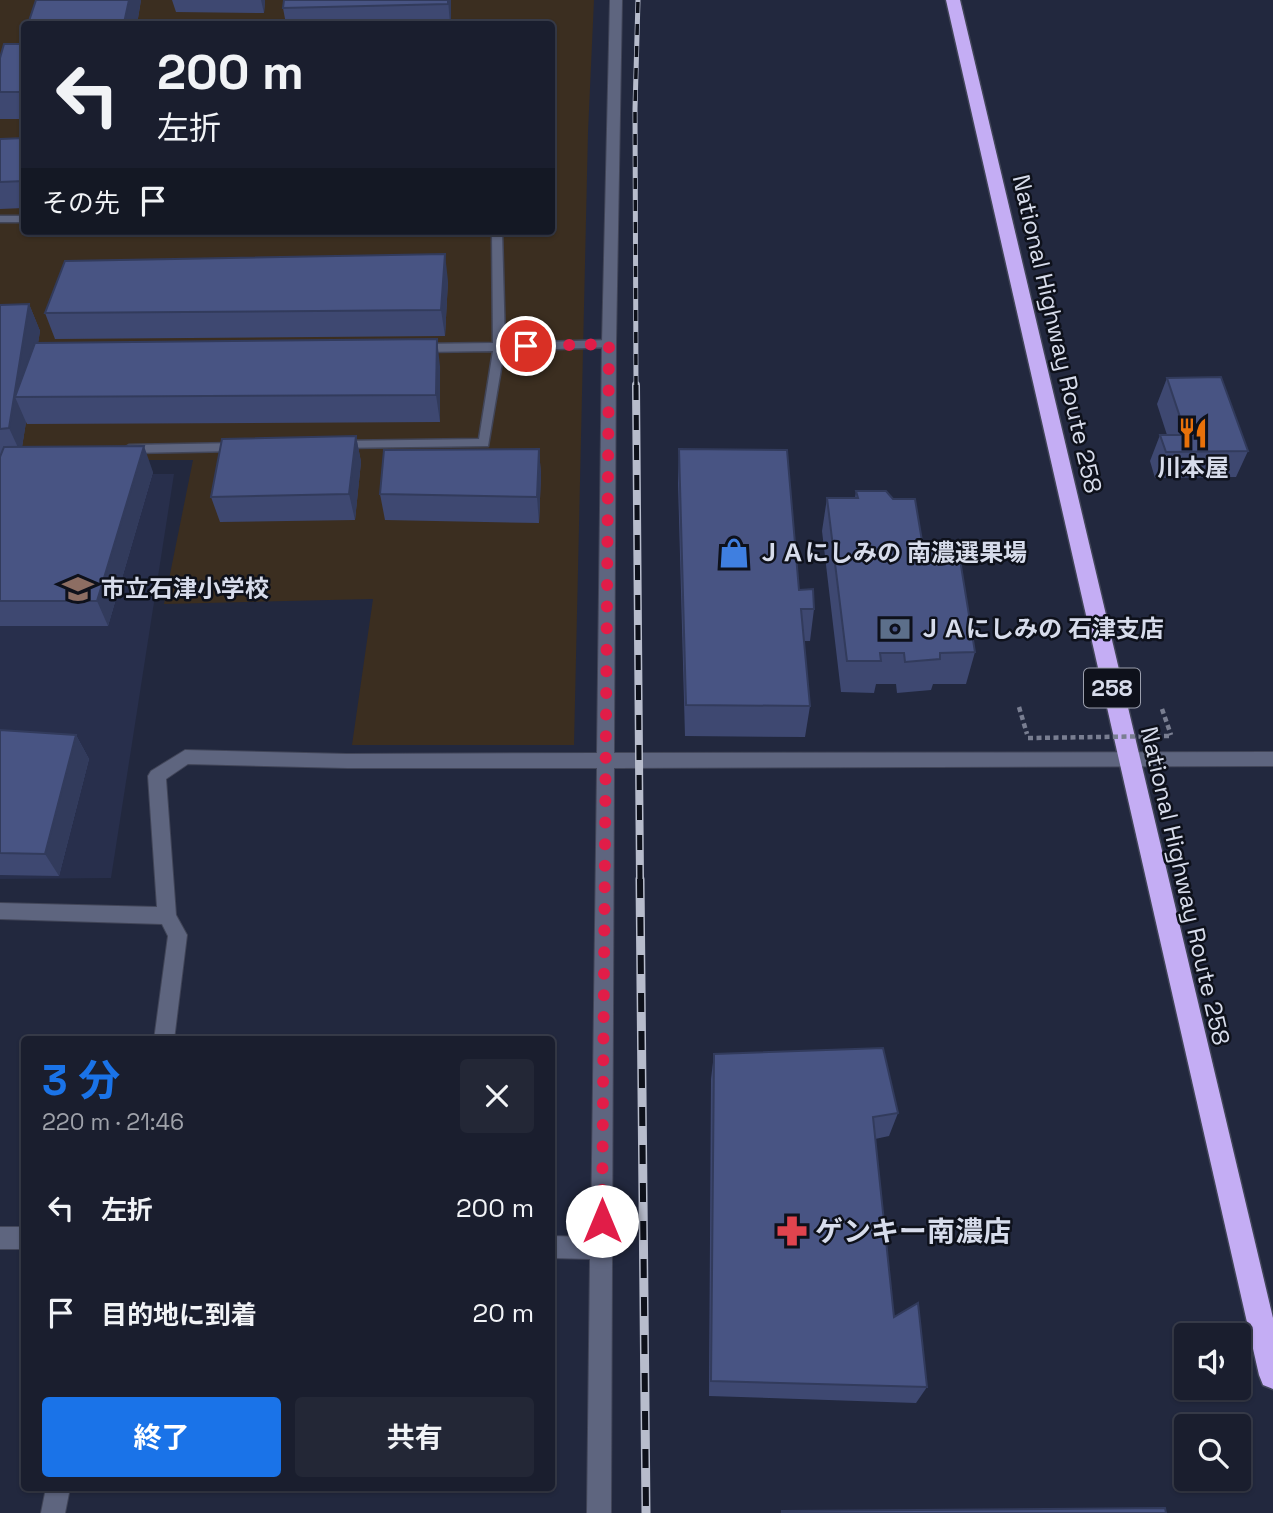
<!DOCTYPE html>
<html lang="ja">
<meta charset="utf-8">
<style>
:root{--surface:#1a1e2e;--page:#232736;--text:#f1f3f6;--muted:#9fa2aa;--line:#383c4a;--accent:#1a73e8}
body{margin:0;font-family:"Space Grotesk","Noto Sans JP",sans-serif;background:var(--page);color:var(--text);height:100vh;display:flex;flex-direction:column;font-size:26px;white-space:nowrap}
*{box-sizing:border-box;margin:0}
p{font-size:23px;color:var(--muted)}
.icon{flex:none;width:38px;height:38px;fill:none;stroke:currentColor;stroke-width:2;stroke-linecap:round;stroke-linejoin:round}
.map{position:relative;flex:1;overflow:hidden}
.sheet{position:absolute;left:21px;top:1036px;width:534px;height:455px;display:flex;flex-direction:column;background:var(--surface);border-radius:7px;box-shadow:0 2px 5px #0004,0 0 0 2px var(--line)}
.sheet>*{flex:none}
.banner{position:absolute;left:21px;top:21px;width:534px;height:214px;border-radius:7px;box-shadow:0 2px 5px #0004,0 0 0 2px var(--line);background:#1a1e2e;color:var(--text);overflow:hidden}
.controls{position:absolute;left:1174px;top:1323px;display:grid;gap:14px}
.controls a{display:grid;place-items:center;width:77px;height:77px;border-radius:7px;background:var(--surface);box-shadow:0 2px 5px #0004,0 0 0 2px var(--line);font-size:35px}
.pin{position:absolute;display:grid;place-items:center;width:60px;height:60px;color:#fff;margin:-30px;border:4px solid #fff;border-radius:50%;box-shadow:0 2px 7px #0007}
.me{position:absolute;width:77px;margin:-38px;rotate:0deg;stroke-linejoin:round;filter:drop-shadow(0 0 5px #0008)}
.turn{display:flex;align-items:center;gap:24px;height:147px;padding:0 21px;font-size:32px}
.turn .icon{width:91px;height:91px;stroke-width:2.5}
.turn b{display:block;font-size:49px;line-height:60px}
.then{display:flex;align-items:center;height:66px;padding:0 21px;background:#0003;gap:14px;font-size:26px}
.round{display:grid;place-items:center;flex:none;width:74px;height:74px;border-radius:7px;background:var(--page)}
.overview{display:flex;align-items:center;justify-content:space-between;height:119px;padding:0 21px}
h1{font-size:42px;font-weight:700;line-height:52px;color:var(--accent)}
.cta{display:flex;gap:14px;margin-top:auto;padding:14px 21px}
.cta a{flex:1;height:80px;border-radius:7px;background:var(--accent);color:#fff;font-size:28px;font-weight:700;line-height:80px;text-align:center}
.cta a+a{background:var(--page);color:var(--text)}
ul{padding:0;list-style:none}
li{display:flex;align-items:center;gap:21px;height:105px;padding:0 21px}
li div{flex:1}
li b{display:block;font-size:26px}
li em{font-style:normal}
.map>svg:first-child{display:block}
</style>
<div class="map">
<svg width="1273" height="1513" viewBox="0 0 1273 1513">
<rect width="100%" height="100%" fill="#22283e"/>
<path fill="#282f4c" d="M0 474H174L111 878 0 879Z"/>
<path fill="#3b2e20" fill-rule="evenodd" d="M0 0H594L588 132 574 745H352L373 599 164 604 193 460H0ZM24 24H551V231H24Z"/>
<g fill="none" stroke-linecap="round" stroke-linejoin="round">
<g stroke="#414558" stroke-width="3">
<path id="lane" d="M0 216H24V222H0Z
M492 231H502L505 343 609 340 613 341V347L504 351 488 446 335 448 333 445 335 442 339 441 479 439 493 351 419 352 413 348 419 344 493 343Z
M238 443 244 447 238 451 129 453 123 449 129 445Z"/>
</g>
<g stroke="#414558" stroke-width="2">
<path id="street" d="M610 0H622L616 344 614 753 1273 752V766L614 768 611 1513H587L590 1259 551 1258V1236L591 1237 597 768H347L188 764 166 779 176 915 187 935 174 1040H154L168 936 162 924 0 919V903L157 907 148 776 151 771 185 750 347 754 597 753 602 344Z
M0 1227H24V1249H0Z
M46 1488H70L65 1513H41Z"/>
</g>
<g stroke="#414558" stroke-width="3">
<path id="highway" d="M946 0H960L1273 1318V1389L1263 1385 1259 1375Z"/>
</g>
<path stroke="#797e91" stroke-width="4.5" stroke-dasharray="5 3.5" stroke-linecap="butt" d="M1019 707 1027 734
M1162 709 1171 735"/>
<use href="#lane" fill="#5e657f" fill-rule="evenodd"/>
<use href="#street" fill="#5e657f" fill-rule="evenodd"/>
<use href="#highway" fill="#c4adf4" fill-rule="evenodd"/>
<g stroke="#b7bccc" stroke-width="5">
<path id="rail-far2" d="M636 387 635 109 638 0"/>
</g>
<g stroke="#b7bccc" stroke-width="8">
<path id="rail-far1" d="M636 385 640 881"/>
</g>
<g stroke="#b7bccc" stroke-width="9">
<path id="rail" d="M640 879 646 1513"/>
</g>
<use href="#rail-far2" stroke="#0e111b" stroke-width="3.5" stroke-dasharray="11" stroke-linecap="butt"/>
<use href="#rail-far1" stroke="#0e111b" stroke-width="5" stroke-dasharray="15" stroke-linecap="butt"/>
<use href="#rail" stroke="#0e111b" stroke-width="6" stroke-dasharray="19" stroke-linecap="butt"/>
<path stroke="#797e91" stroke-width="4.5" stroke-dasharray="5 3.5" stroke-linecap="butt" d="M1028 738 1171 736"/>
</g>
<path fill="#3e4871" d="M36 0H141L137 24H28Z
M172 0H265L264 13 176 12Z
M451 0V24H286L283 8Z
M24 44V119H0V58Z
M24 138V208L0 209V139Z
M448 281 445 336 55 339 45 313Z
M29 304 40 331 38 343 440 366V422L27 424 26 422 22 447 153 472 108 626H0V305Z
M1167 378 1248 451 1236 477 1155 478 1150 461 1160 435H1167L1157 404Z
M356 436 361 462 355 520 220 522 211 497Z
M539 449 541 475 539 523 385 520 380 494Z
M679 449 814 609 810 641H804L810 706 805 737 685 736 678 483Z
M856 491 922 541 975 652 966 684H933L931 690 897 693 896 684H876L874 693 841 692 822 531 827 498H855Z
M0 730 76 735 89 759 59 876 0 875Z
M714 1054 898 1113 889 1136 875 1139 894 1317 927 1387 916 1403 709 1396 711 1079Z"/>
<path fill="#323b5c" d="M129 0H141L137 24H124Z
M261 0H265L264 13Z
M448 0H451V24H450Z
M445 254 448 281 445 336 441 310Z
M29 304 40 331 30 397H15L26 422 21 454 9 428Z
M437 339 440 366V422L436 395Z
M356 436 361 462 355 520 349 494Z
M144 446 153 472 108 626 97 601Z
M539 449 541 475 539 523 537 497Z
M76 735 89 759 59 876 45 854Z"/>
<path fill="#485483" stroke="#323b5c" stroke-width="2" d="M36 0H129L124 23 28 24Z
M284 0H448V4L283 8Z
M4 44H24V92H0V58Z
M24 138V181L0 182V139Z
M445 254 441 310 45 313 65 261Z
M29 304 9 428 0 429V305Z
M437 339 436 395 15 397 35 343Z
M1221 377 1248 451 1166 452 1160 435H1186L1167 378Z
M356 436 349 494 211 497 222 439Z
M144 446 97 601H0V457L4 447Z
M539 449 537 497 380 494 384 450Z
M679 449 787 450 799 590 813 589 814 609H801L810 706 686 705Z
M856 491H886L893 499H915L922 541H957L975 652 940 653V659L905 662 904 653H880L881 661H847L827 498H858Z
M0 730 76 735 45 854 0 853Z
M883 1048 898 1113 873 1117 894 1317 918 1303 927 1387 711 1381 714 1054Z
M1165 1508 1166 1513H782V1511Z"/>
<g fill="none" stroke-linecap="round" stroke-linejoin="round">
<path stroke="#e11d48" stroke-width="12" stroke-dasharray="0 21.6" d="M526 346 609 344 602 1221"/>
</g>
<defs>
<g id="restaurant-bare" transform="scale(2.415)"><path d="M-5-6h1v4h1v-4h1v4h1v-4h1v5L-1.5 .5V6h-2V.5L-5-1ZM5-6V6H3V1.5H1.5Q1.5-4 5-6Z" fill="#e8710a" stroke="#0e111b" stroke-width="2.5" paint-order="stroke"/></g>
<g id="shop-bare" transform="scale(2.415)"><path d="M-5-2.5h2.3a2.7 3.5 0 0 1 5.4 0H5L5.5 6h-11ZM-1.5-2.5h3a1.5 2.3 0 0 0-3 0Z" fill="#3f7fe0" stroke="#0e111b" stroke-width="2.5" paint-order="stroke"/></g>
<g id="school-bare" transform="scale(2.415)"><path d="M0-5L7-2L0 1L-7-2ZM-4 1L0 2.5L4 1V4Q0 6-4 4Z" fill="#8d6e63" stroke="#0e111b" stroke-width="2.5" paint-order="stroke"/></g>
<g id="bank-bare" transform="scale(2.415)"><path d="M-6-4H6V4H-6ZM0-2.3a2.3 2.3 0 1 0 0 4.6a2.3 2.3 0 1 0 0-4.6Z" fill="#5c6f8a" stroke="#0e111b" stroke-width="2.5" paint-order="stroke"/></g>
<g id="pharmacy-bare" transform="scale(2.415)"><path d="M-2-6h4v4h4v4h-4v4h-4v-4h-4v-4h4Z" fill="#e0444e" stroke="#0e111b" stroke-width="2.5" paint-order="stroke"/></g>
</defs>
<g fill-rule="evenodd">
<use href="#restaurant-bare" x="1193" y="433"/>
<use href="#shop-bare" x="734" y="553"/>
<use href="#school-bare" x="78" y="589"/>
<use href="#bank-bare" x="895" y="629"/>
<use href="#pharmacy-bare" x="792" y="1231"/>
</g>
<g text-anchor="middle" stroke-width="5" stroke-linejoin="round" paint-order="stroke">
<rect fill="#0e111b" stroke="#9b9fad" stroke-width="2" x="1084" y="668.5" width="56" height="39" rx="5"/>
<g font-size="23" font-weight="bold" fill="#d7dceb">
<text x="1112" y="696">258</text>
</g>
<g font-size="24" fill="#d7dceb" stroke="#0e111b">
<text transform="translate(1057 334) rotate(77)" y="8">National Highway Route 258</text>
<text transform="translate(1185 886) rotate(77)" y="8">National Highway Route 258</text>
</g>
<g font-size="24" font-weight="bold" fill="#d7dceb" stroke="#0e111b" text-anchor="start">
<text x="1193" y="476" text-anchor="middle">川本屋</text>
<text x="757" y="561">ＪＡにしみの 南濃選果場</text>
<text x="101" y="597">市立石津小学校</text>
<text x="918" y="637">ＪＡにしみの 石津支店</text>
</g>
<g font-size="28" font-weight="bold" fill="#d7dceb" stroke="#0e111b" text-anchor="start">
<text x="815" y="1241">ゲンキー南濃店</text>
</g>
</g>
</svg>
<div class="controls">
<a><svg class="icon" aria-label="sound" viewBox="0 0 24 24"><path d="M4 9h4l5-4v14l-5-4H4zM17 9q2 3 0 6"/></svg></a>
<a><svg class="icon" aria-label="search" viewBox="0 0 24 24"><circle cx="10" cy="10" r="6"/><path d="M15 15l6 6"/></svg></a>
</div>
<div class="pin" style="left:526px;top:346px;background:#d93025"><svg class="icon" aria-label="arrive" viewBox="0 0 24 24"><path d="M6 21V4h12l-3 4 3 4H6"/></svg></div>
<svg class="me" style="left:602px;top:1221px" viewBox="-20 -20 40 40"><circle r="19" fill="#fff"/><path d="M0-13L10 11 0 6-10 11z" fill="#e11d48"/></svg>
<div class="banner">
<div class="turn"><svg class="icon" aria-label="left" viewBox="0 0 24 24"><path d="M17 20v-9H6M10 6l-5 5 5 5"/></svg><div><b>200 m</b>左折</div></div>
<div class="then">その先<svg class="icon" aria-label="arrive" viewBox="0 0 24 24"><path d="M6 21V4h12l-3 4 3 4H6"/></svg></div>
</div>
<section class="sheet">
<div class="overview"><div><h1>3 分</h1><p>220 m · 21:46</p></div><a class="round"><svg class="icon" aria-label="close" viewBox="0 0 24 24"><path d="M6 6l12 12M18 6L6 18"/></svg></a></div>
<ul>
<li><svg class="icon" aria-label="left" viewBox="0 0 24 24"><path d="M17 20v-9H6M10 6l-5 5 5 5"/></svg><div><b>左折</b></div><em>200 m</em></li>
<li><svg class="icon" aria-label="arrive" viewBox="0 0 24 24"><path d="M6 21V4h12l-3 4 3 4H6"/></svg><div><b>目的地に到着</b></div><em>20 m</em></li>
</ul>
<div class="cta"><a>終了</a><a>共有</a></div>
</section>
</div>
